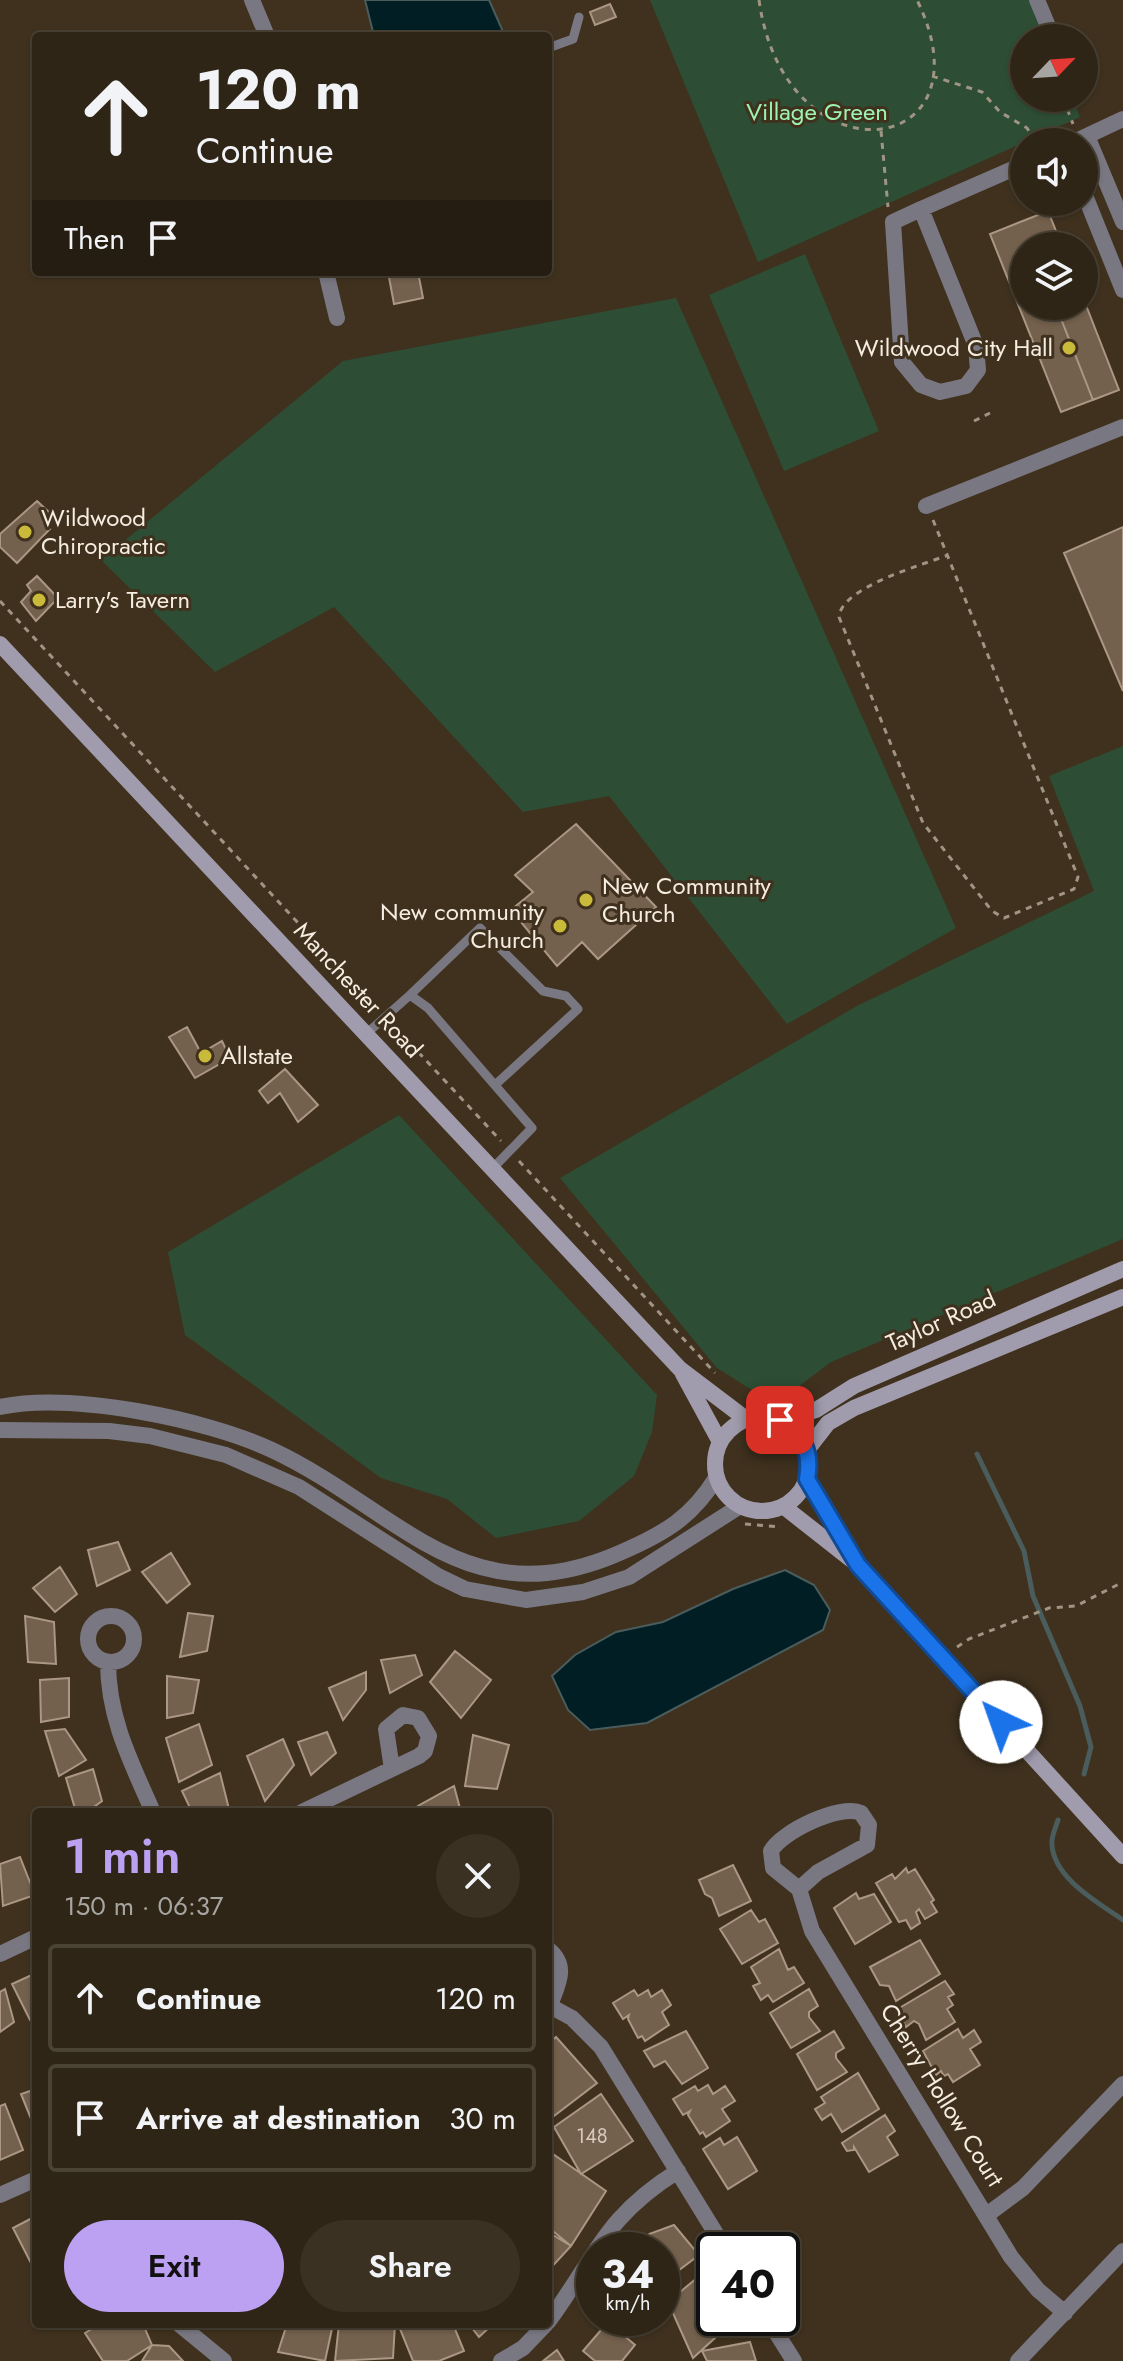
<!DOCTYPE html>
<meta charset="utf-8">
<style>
:root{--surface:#2f2516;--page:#3b3123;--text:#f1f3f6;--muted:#a7a5a1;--line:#4a4235;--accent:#bca0f2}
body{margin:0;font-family:Jost,sans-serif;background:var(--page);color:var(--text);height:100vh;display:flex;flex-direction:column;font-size:30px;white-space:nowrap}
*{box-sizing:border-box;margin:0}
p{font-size:26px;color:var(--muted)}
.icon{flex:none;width:44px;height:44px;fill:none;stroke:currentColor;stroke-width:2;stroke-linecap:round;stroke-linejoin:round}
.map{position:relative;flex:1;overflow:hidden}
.panel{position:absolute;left:32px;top:1808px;width:520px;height:520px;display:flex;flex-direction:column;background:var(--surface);border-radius:8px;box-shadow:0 2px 6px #0004,0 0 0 2px var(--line)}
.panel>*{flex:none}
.hud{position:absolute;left:32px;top:32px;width:520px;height:244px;border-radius:8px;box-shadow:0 2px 6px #0004,0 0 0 2px var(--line);background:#2f2516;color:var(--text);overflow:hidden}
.needle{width:52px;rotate:65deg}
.tools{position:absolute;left:1010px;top:24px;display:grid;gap:16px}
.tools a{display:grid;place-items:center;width:88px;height:88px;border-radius:50%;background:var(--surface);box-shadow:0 2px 6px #0004,0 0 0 2px var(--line);font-size:40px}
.speed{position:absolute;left:576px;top:2232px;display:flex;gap:16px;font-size:40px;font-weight:700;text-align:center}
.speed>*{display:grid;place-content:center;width:104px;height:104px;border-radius:50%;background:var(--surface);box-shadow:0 2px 6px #0004,0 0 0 2px var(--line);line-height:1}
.speed small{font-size:20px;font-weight:400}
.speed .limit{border:4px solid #111;border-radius:12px;background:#fff;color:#111}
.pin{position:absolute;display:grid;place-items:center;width:68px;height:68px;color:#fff;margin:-34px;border-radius:16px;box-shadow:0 4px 12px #0006}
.me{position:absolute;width:88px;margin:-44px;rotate:318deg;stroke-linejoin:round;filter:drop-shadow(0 0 6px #0008)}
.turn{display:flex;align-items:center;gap:28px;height:168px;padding:0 32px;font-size:36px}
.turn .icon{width:104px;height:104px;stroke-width:2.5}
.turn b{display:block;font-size:56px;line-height:68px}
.then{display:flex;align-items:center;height:76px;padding:0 32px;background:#0003;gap:16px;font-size:30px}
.round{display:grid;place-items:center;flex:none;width:84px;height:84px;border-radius:42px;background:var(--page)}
.overview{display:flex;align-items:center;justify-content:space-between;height:136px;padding:0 32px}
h1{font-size:48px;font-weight:600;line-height:60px;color:var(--accent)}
.cta{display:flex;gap:16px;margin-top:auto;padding:16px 32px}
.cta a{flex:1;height:92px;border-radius:48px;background:var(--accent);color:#111;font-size:32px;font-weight:600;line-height:92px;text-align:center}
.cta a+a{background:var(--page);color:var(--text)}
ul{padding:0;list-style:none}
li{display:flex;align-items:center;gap:24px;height:108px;margin:0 16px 12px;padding:0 16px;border:4px solid var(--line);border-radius:8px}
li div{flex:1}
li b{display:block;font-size:30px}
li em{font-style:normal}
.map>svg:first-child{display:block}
</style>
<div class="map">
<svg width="1123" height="2361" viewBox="0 0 1123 2361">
<rect width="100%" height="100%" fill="#3f311e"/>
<path fill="#2d4e34" d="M650 0H1032L1047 38H1024V98H1072L1080 117 758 262Z
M805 254 879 431 784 471 709 295Z
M676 298 956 928 787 1024 609 796 523 812 334 607 215 672 101 560 343 361Z
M1123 746V1239L831 1362 791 1392 752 1390 717 1368 560 1178 857 1006 1094 891 1049 776Z
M399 1115 657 1395 652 1432 634 1476 579 1521 496 1538 447 1499 381 1478 185 1335 168 1252Z"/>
<path fill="#001e23" stroke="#4a5c5c" stroke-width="2" d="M365 0H489L505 36H374Z
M785 1570 814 1585 830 1610 823 1630 647 1723 590 1730 568 1710 552 1676 575 1655 616 1632 663 1622 733 1589Z"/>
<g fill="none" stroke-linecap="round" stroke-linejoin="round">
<path stroke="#4a5c5c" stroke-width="5" d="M977 1454 1024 1551 1033 1596 1080 1706 1091 1747 1084 1774
M1058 1820C1056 1827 1051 1837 1052 1844 1053 1878 1099 1903 1123 1920"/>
</g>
<path fill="#73604d" stroke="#ab9783" stroke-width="2" d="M610 4 616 17 595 25 590 12Z
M1048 211 1062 246H1024V306H1084V300L1119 390 1061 412 990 234Z
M388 272H418L423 298 394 304Z
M1084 300 1119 390 1093 400 1056 306H1084Z
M37 501 51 514 43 521 50 529 17 563 0 547V534Z
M1123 527V691L1064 553Z
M37 576 58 598 36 621 21 602 31 591 27 585Z
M576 824 656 907 598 959 582 942 557 966 511 910 533 892 515 875Z
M187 1027 201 1053 222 1041 230 1058 195 1078 169 1037Z
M285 1069 318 1105 298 1122 280 1093 268 1103 259 1091Z
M118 1542 130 1570 97 1586 88 1550Z
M171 1553 190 1584 167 1603 142 1572Z
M60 1567 77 1594 55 1612 33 1588Z
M188 1613 213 1616 207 1651 180 1657Z
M25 1616 54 1622 56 1664 28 1662Z
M455 1651 491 1680 461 1718 430 1682Z
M415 1655 422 1675 390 1693 381 1660Z
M366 1672V1690L343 1720 329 1688Z
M167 1676 199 1680 193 1713 167 1718Z
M69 1678V1717L41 1722 40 1680Z
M199 1724 212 1765 179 1782 166 1738Z
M65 1729 86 1760 59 1776 45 1731Z
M327 1732 336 1753 311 1775 298 1742Z
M473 1735 509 1745 497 1789 465 1786Z
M283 1739 294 1765 265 1801 247 1756Z
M93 1769 102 1801 87 1812H76L66 1778Z
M220 1773 229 1809 192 1812 182 1791Z
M454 1786 461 1812H421L418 1806Z
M20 1857 35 1895 3 1906 0 1864Z
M733 1865 751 1901 719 1916 712 1898 705 1894 699 1880Z
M906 1868 908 1873 915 1869 934 1900 931 1902 937 1912 925 1919 919 1909 916 1912 920 1923 911 1929 906 1920 899 1922 876 1883 892 1874 895 1879Z
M856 1893 859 1899 874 1894 891 1922 855 1944 834 1908Z
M751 1910 759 1922 765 1919 778 1943 742 1964 720 1929Z
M920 1940 940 1974 896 2001 889 1986 880 1985 870 1967Z
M779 1949 788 1970 794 1967 804 1983 773 2002 768 1995 761 2000 753 1986 760 1983 751 1967Z
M36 1973V2017L30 2020 12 1984Z
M945 1981 954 1994 948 1997 953 2005 947 2009 955 2022 926 2040 919 2024 914 2021 906 2027 896 2010Z
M5 1989 14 2022 0 2032V1992Z
M809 1989 818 2006 809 2012V2017L820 2031 791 2048 770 2013Z
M634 1990 638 1996 648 1990 651 1997 662 1990 671 2005 662 2012 669 2025 645 2041 642 2036 638 2038 628 2019 629 2015 623 2019 613 2003Z
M958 2029 963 2038 974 2030 981 2042 970 2049 980 2065 953 2082 948 2074 944 2076 941 2071 936 2075 923 2051Z
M686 2031 708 2068 682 2084 665 2061 654 2067 644 2051Z
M834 2031 844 2048 836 2053V2058L847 2072 817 2090 797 2054Z
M556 2037 597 2083 550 2119 548 2044Z
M858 2073 879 2109 842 2132 831 2114 822 2120 815 2109 825 2103 821 2097Z
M708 2085 713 2094 725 2086 735 2101 722 2109 730 2121 706 2137 703 2132 700 2134 688 2115 690 2111 683 2115 673 2099 695 2086 698 2091Z
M36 2089V2131L21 2094Z
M601 2094 633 2141 581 2174 554 2127Z
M5 2104 23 2150 0 2160V2106Z
M885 2115 895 2131 887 2137 898 2155 869 2172 854 2147V2150L847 2151 842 2143Z
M737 2137 757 2171 728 2189 703 2149 720 2138 724 2145Z
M553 2154 606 2191 571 2246 548 2227V2159Z
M36 2216V2271H35L13 2228Z
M674 2225 699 2255 662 2283V2250H635L649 2234Z
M548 2232 571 2246 548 2271Z
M709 2268 714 2276V2318H737L693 2358 668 2302Z
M608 2322 635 2345 622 2361H595L583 2351Z
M100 2324H143L152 2345 127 2361H103L85 2333Z
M287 2324H333L325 2361 278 2352Z
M339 2324H395L393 2358 335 2361Z
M398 2324H453L464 2351 439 2361H413Z
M469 2324H493L479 2337Z
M750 2342 756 2361H707L702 2351Z
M152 2345 169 2346 183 2361H142Z
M557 2350 564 2361H543Z"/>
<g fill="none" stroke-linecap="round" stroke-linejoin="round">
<path stroke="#a09485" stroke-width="3" stroke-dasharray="6 6" stroke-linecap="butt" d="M759 0C785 186 995 159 917 0
M932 76 982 92 1000 112 1027 128 1035 141
M1063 98 1073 124
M881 131 888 207
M974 421 990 413
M933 520 1078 877 1074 889 1004 918 992 911 923 823 839 617C841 587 923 565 948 555
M0 601 375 1006
M394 1026 501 1141
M519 1161 715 1373
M752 1401 776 1403
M745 1524 781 1527
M957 1647 969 1639 1049 1608 1076 1606 1123 1582"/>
<path stroke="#797782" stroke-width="9" d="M548 48 573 39 579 17
M410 995 480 928 543 991 566 996 578 1009 495 1085
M366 1034 410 995 428 1008 532 1128 492 1169"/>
<path stroke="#797782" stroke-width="16" d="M252 0 267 36
M1037 0 1053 38
M1087 136 1123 222
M1074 142 1123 119
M1084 193 1123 290
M921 209 976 346 978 370 966 386 940 392 921 385 902 362 893 222Z
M921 209 1024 164
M326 272 337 318
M926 506 1123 427
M0 1407C72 1392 206 1419 272 1450 400 1510 467 1622 624 1551 665 1533 692 1517 716 1478
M0 1430 109 1431 150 1436 226 1455 299 1487 438 1576 465 1589 526 1600 583 1592 629 1577 740 1506
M88 1639a23 23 0 1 1 46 0a23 23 0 1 1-46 0Z
M108 1662C108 1718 131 1762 153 1812
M302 1812 419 1756 425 1751 429 1736 418 1718 403 1715 386 1729 392 1769
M799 1889 818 1872 867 1845 869 1825 861 1813C841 1803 781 1832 771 1851L773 1868 799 1889 812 1931 1011 2257 1038 2290 1065 2313
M548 1949C569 1966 558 1984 550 2005
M0 1954 36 1937
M548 2005 572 2018 601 2047 726 2250
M0 2195 36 2179
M988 2214 1023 2188 1123 2084
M767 2318 794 2361
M548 2322C596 2257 604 2217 678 2171
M179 2324 224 2361
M501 2361 523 2348 546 2324
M1018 2361 1123 2251"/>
<path stroke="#a19cad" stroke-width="16" d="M0 644 680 1369 746 1419
M683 1374 720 1442
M715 1464a47 47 0 1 1 94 0a47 47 0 1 1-94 0Z
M780 1420 816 1410 854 1386 1123 1269
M807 1450 828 1423 854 1408 1123 1297
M807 1479 853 1557
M783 1506 858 1565 1123 1856"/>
</g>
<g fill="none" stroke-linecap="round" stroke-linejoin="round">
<g stroke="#114b97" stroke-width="20">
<path id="route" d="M780 1420C803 1433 812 1453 807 1479L858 1565 1001 1722"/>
</g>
<use href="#route" stroke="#1a73e8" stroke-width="14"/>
</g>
<g fill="#caba3a" stroke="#3f311e" stroke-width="3">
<circle cx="1069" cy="348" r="8"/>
<circle cx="25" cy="532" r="8"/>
<circle cx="39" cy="600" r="8"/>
<circle cx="586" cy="900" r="8"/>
<circle cx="560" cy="926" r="8"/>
<circle cx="205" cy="1056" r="8"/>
</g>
<g text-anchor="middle" stroke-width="6" stroke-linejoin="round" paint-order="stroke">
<g font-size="20" fill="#d5cabc">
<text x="592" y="2143">148</text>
</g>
<g font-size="24" fill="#9ef3b0" stroke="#3f311e">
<text x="817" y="120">Village Green</text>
</g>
<g font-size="24" fill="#f6ede1" stroke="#3f311e" text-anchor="start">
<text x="1053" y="356" text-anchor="end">Wildwood City Hall</text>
<text x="41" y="526">Wildwood<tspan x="41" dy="28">Chiropractic</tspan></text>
<text x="55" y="608">Larry's Tavern</text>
<text x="602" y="894">New Community<tspan x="602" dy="28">Church</tspan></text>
<text x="544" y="920" text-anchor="end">New community<tspan x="544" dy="28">Church</tspan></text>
<text x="221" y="1064">Allstate</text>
</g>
<g font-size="24" fill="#f6ede1" stroke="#3f311e">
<text transform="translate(358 990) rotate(47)" y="8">Manchester Road</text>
<text transform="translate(941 1321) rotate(-24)" y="8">Taylor Road</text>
<text transform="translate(942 2095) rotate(58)" y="8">Cherry Hollow Court</text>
</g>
</g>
</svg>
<div class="tools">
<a><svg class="needle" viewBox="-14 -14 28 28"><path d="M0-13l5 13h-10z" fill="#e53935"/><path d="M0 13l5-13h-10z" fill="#a7a5a1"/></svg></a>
<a><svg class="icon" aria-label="sound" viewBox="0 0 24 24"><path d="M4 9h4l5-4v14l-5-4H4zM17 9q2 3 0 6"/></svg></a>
<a><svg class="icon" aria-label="layers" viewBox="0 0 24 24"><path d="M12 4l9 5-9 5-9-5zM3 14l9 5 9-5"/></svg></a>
</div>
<div class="speed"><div>34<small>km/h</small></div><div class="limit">40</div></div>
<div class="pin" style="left:780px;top:1420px;background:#d93025"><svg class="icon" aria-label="arrive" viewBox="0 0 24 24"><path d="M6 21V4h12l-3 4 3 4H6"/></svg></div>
<svg class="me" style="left:1001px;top:1722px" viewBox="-20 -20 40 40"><circle r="19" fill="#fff"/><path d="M0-13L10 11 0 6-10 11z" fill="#1a73e8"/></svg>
<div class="hud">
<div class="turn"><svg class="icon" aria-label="ahead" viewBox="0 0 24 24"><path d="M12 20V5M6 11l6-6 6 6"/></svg><div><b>120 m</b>Continue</div></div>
<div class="then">Then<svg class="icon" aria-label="arrive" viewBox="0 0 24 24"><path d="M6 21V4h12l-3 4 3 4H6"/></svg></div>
</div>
<section class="panel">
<div class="overview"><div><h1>1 min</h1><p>150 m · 06:37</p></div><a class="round"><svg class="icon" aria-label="close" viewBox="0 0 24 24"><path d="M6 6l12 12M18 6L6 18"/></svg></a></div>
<ul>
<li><svg class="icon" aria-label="ahead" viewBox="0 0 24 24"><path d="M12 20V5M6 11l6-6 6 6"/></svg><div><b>Continue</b></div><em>120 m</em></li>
<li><svg class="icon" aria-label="arrive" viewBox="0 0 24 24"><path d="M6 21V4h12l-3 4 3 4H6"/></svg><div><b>Arrive at destination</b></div><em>30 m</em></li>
</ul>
<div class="cta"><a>Exit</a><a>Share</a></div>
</section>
</div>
